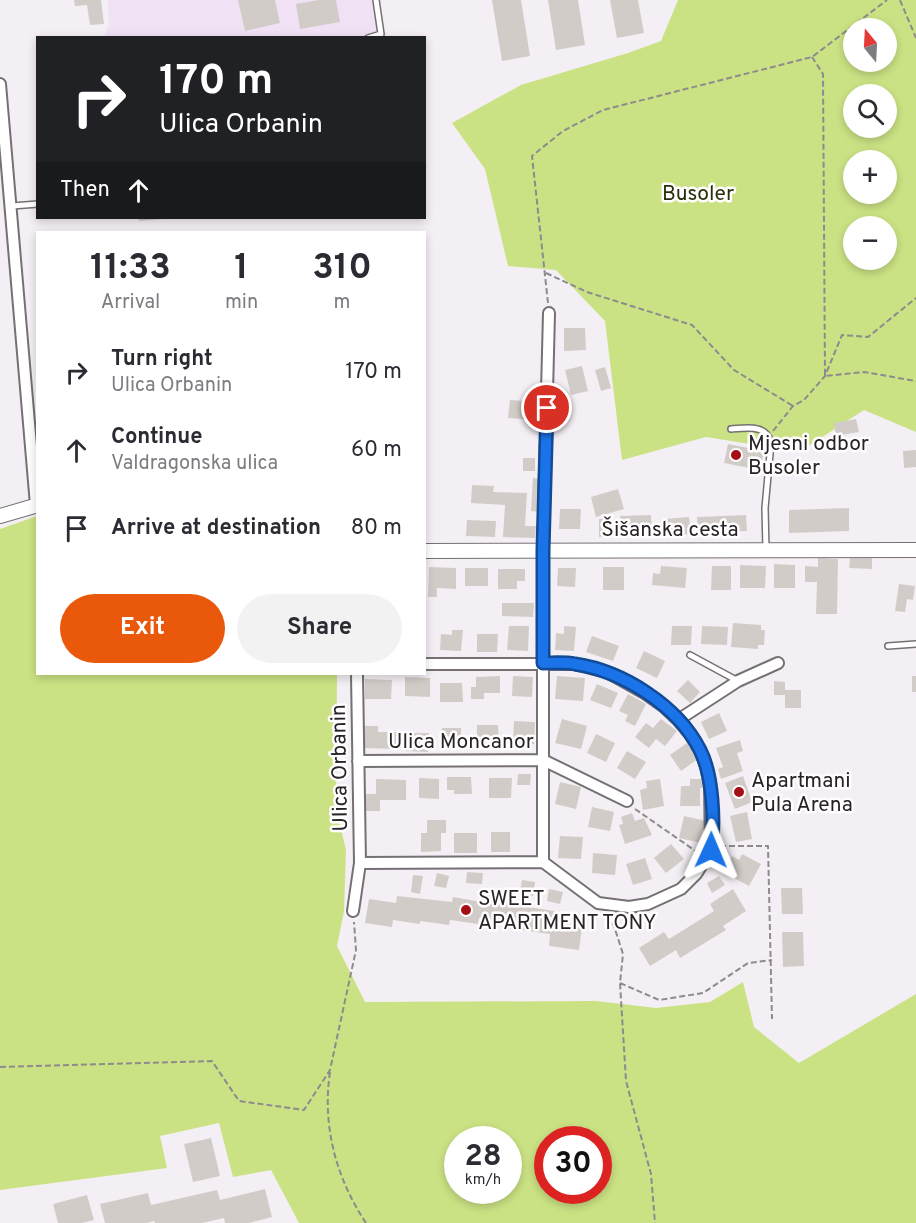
<!DOCTYPE html>
<meta charset="utf-8">
<style>
:root{--surface:#fff;--page:#f2f2f3;--text:#2b2b33;--muted:#7c7c81;--accent:#ea580c}
body{margin:0;font-family:Overpass,sans-serif;background:var(--page);color:var(--text);height:100vh;display:flex;flex-direction:column;font-size:22px;white-space:nowrap}
*{box-sizing:border-box;margin:0}
p{font-size:20px;color:var(--muted)}
.icon{flex:none;width:33px;height:33px;fill:none;stroke:currentColor;stroke-width:2;stroke-linecap:round;stroke-linejoin:round}
.map{position:relative;flex:1;overflow:hidden}
.details{position:absolute;left:36px;top:231px;width:390px;height:444px;display:flex;flex-direction:column;background:var(--surface);border-radius:0px;box-shadow:0 3px 9px #0003}
.details>*{flex:none}
.hud{position:absolute;left:36px;top:36px;width:390px;height:183px;border-radius:0px;box-shadow:0 3px 9px #0003;background:#202124;color:#fff;overflow:hidden}
.needle{width:39px;rotate:342deg}
.controls{position:absolute;left:843px;top:18px;display:grid;gap:12px}
.controls a{display:grid;place-items:center;width:54px;height:54px;border-radius:50%;background:var(--surface);box-shadow:0 3px 9px #0003;font-size:30px}
.speed{position:absolute;left:444px;top:1126px;display:flex;gap:12px;font-size:30px;font-weight:700;text-align:center}
.speed>*{display:grid;place-content:center;width:78px;height:78px;border-radius:50%;background:var(--surface);box-shadow:0 3px 9px #0003;line-height:1}
.speed small{font-size:15px;font-weight:400}
.speed .limit{border:9px solid #d22;background:#fff;color:#111}
.pin{position:absolute;display:grid;place-items:center;width:51px;height:51px;color:#fff;margin:-26px;border:3px solid #fff;border-radius:50%;box-shadow:0 2px 6px #0007}
.me{position:absolute;width:66px;margin:-33px;rotate:1deg;stroke-linejoin:round;filter:drop-shadow(0 0 4px #0008)}
.turn{display:flex;align-items:center;gap:21px;height:126px;padding:0 24px;font-size:27px}
.turn .icon{width:78px;height:78px;stroke-width:2.5}
.turn b{display:block;font-size:42px;line-height:51px}
.then{display:flex;align-items:center;height:57px;padding:0 24px;background:#0003;gap:12px;font-size:22px}
.eta{display:flex;justify-content:space-evenly;align-items:center;height:102px;text-align:center}
.eta b{font-size:36px;font-weight:700;line-height:42px}
.button{display:flex;gap:12px;margin-top:auto;padding:12px 24px}
.button a{flex:1;height:69px;border-radius:36px;background:var(--accent);color:#fff;font-size:24px;font-weight:700;line-height:69px;text-align:center}
.button a+a{background:var(--page);color:var(--text)}
ul{padding:0;list-style:none}
li{display:flex;align-items:center;gap:18px;height:78px;padding:0 24px}
li div{flex:1}
li b{display:block;font-size:22px}
li em{font-style:normal}
.map>svg:first-child{display:block}
</style>
<div class="map">
<svg width="916" height="1223" viewBox="0 0 916 1223">
<rect width="100%" height="100%" fill="#f4eff4"/>
<path fill="#f0e1f4" d="M108 0H379L386 37 103 38 109 24Z"/>
<path fill="#cbe284" fill-rule="evenodd" d="M678 0H916V432L864 410 799 452 706 437 622 460 605 321 556 270 508 266 485 169 452 123 521 85 628 53 661 41ZM854 28H886V62H854ZM854 94H886V128H854ZM854 160H886V194H854ZM854 226H886V260H854Z
M37 516 38 674H337L336 809 346 850 344 911 337 946 365 1002 596 1001 656 1008 710 1002 743 982 754 1027 799 1063 916 994V1223H299L271 1170 233 1177 219 1123 160 1136 167 1168 0 1190V529ZM458 1140H508V1191H458ZM548 1140H598V1191H548Z"/>
<path fill="#d2ccc8" d="M74 0H101L104 24 90 25 87 5 75 6Z
M238 0H275L280 23 245 31Z
M319 0H336L340 22 300 29 296 4Z
M492 0H521L530 56 502 61Z
M548 0H578L585 45 556 50Z
M610 0H638L644 33 617 38Z
M139 218H163V219L139 221Z
M564 328H585L586 350 564 351Z
M582 366 588 391 571 395 565 370Z
M605 367 611 388 601 391 595 370Z
M510 400 539 402 537 420 508 418Z
M856 419 859 432 836 436 834 423Z
M728 444 764 451 760 470 724 463Z
M916 450V467L904 468 903 451Z
M523 458H535V471H523Z
M533 478 543 479 541 512 531 511Z
M472 485 494 486 493 492 527 493 525 526H536L535 538 503 537 505 505 471 503Z
M618 489 624 509 596 517 591 497Z
M849 508V531L789 533V510Z
M560 509H581L580 529H559Z
M651 515 652 535 627 536V530H620V516Z
M746 515 747 531 698 533 697 517Z
M689 517 691 534 666 536 664 519Z
M612 518V536L599 537V519Z
M467 520 496 521 495 537 466 536Z
M818 558 838 559 837 614H816L817 582H805V566L818 567Z
M850 558H872V569L849 568Z
M774 564 795 565V588H774Z
M740 565 766 566 765 588H740Z
M661 566 687 568 685 588 652 585 653 573 660 574Z
M712 566H731V590H711Z
M429 567 456 568V589L437 588V597H428Z
M603 567H624V590H603Z
M465 568H488V586H465Z
M558 568H576L575 587 557 586Z
M498 569H525V581H517V589H498Z
M899 584 915 586 913 600 907 599 905 612 895 611Z
M502 603H534L533 617 502 616Z
M733 623 761 625V630H765L764 645H758V649L731 647Z
M509 626H529L528 651 507 650Z
M564 626 576 627 574 651 555 650 556 633 564 634Z
M672 626H692L691 645H671Z
M702 626 728 627 727 645 701 644Z
M452 630H463L461 651 440 650 441 634 452 635Z
M477 634H498L497 652H477Z
M592 636 619 646 613 661 586 652Z
M644 651 665 661 657 678 636 668Z
M500 676V693H484V699H471V687H476V677Z
M513 676 533 677 532 697 512 696Z
M557 676 585 678 583 701 555 699Z
M912 676H916V692H912Z
M405 677 430 678V697L405 696Z
M365 679 392 680 391 699H365Z
M688 680 700 692 690 703 677 691Z
M774 681 785 682V690H801V708H785V695H774Z
M440 683H462L463 702H440Z
M597 684 618 693 611 708 590 700Z
M628 694 646 704 635 726 625 721 628 715 619 711Z
M719 713 727 731 709 739 701 722Z
M562 719 587 726 581 749 555 743Z
M661 719 677 731 665 746 656 739 649 748 635 737 646 723 653 728Z
M514 721 535 722 534 744 513 743Z
M477 725H498L499 747H477Z
M364 726H378V732H397L396 749 364 748Z
M442 728H461V747H441Z
M406 733H429L428 752 405 751Z
M596 734 615 743 606 762 587 753Z
M740 740 743 751 737 753 743 771 721 779 718 769 723 767 716 748Z
M687 743 698 759 681 771 670 755Z
M627 751 646 762 635 779 617 768Z
M518 774H531L530 785H517Z
M743 776 752 802 735 809 725 783Z
M447 777H471L472 794H454V790H447Z
M419 778 439 779V799L419 798Z
M489 778H512L511 798H489Z
M376 779 406 780V800H380V811H365V794H376Z
M660 779 664 806 643 810 640 790 647 788 646 781Z
M690 779H703V788H700V806H680L681 786H690Z
M560 782 581 787 576 809 555 804Z
M592 807 614 812 610 831 588 827Z
M747 812 752 839 736 842 730 816Z
M632 813 635 821 644 818 652 835 625 844 619 825 623 824 621 817Z
M684 816 706 821 701 843 679 838Z
M427 820H446V833H441V851L421 852V833H427Z
M491 832H510V852H491Z
M454 833H477V853H454Z
M560 836 583 837 581 859 558 858Z
M671 844 684 859 666 873 654 858Z
M593 853 617 855 615 875 592 873Z
M742 854 761 864 749 886 732 877 734 873 726 868 732 856 739 860Z
M645 858 652 879 633 885 626 864Z
M467 872 483 873 482 884 466 883Z
M437 873 449 876 446 888 434 886Z
M413 875 423 876 420 894 411 892Z
M719 876 725 885 712 893 707 883Z
M522 880 535 882 533 896 520 894Z
M781 888H802L803 914H782Z
M549 889 563 892 560 904 547 901Z
M733 889 746 911 723 926 726 930 680 958 676 950 650 966 639 948 664 932 669 939 714 911 710 904Z
M483 893 511 897 510 904 554 911 552 922 582 926 579 950 549 946 550 934 507 928 508 922 479 918 478 924 450 920 449 925 420 921V924L393 920 392 927 365 923 369 899 396 903 397 896 452 902 453 897 482 902Z
M782 932H803L804 966 783 967Z
M211 1138 220 1176 193 1182 184 1144Z
M265 1189 272 1217 249 1223H225L224 1218 202 1223H155L154 1221 147 1223H105L100 1204 148 1193 151 1205 217 1190 220 1200Z
M87 1195 94 1220 82 1223H58L53 1204Z"/>
<g fill="none" stroke-linecap="round" stroke-linejoin="round">
<g stroke="#757074" stroke-width="8">
<path id="lane" d="M368 38 381 34 376 0
M12 206 38 204
M731 429C748 428 766 424 771 443L765 508 766 549
M888 646 916 644
M690 655 738 681"/>
</g>
<g stroke="#757074" stroke-width="14">
<path id="street" d="M0 84 36 505
M678 720 738 681 778 663
M358 761 543 760 627 801
M543 862V550L549 313
M360 863 543 862 598 903 629 907 648 904 681 889 696 874 711 850 710 785 706 766 700 750 690 734 678 720 663 706 646 694 607 672 574 664H424
M353 911 360 863 357 674"/>
</g>
<g stroke="#757074" stroke-width="16">
<path id="secondary" d="M0 516 38 505
M424 551 916 550"/>
</g>
<path stroke="#8e8a8e" stroke-width="2" stroke-dasharray="6 3" stroke-linecap="butt" d="M900 0 916 38
M812 57 823 74 825 376 864 372 916 381
M546 273 587 292 692 325 734 370 793 406
M548 303 532 156 563 131 603 110 812 57 887 0
M773 431 793 406 804 400 825 376 842 335 868 337 916 298
M635 809 697 852
M720 846H768L772 1019
M607 915 614 926 623 954 620 983 626 1081 651 1174 655 1223
M620 983 659 1000 703 993 748 963 772 960
M0 1067 212 1061 239 1101 304 1110 330 1070 356 950 354 922
M330 1072C322 1126 336 1178 366 1223"/>
<use href="#lane" stroke="#fff" stroke-width="5"/>
<use href="#street" stroke="#fff" stroke-width="10"/>
<use href="#secondary" stroke="#fff" stroke-width="14"/>
</g>
<g fill="none" stroke-linecap="round" stroke-linejoin="round">
<g stroke="#114b97" stroke-width="15">
<path id="route" d="M547 408 543 550V663C554 663 565 662 575 664 623 671 678 706 700 750 713 775 715 822 711 850"/>
</g>
<use href="#route" stroke="#1a73e8" stroke-width="10"/>
</g>
<g fill="#a50e14" stroke="#fffdfe" stroke-width="2">
<circle cx="736" cy="455" r="6"/>
<circle cx="739" cy="792" r="6"/>
<circle cx="466" cy="910" r="6"/>
</g>
<g text-anchor="middle" stroke-width="5" stroke-linejoin="round" paint-order="stroke">
<g font-size="21" fill="#283008" stroke="#fffdfe">
<text x="698" y="200">Busoler</text>
</g>
<g font-size="21" fill="#262426" stroke="#fffdfe" text-anchor="start">
<text x="748" y="450">Mjesni odbor<tspan x="748" dy="24">Busoler</tspan></text>
<text x="751" y="787">Apartmani<tspan x="751" dy="24">Pula Arena</tspan></text>
<text x="478" y="905">SWEET<tspan x="478" dy="24">APARTMENT TONY</tspan></text>
</g>
<g font-size="21" fill="#262426" stroke="#fffdfe">
<text x="670" y="536">Šišanska cesta</text>
<text x="461" y="748">Ulica Moncanor</text>
<text transform="translate(339 768) rotate(-91)" y="7">Ulica Orbanin</text>
</g>
</g>
</svg>
<div class="controls">
<a><svg class="needle" viewBox="-14 -14 28 28"><path d="M0-13l5 13h-10z" fill="#e53935"/><path d="M0 13l5-13h-10z" fill="#7c7c81"/></svg></a>
<a><svg class="icon" aria-label="search" viewBox="0 0 24 24"><circle cx="10" cy="10" r="6"/><path d="M15 15l6 6"/></svg></a>
<a>+</a>
<a>−</a>
</div>
<div class="speed"><div>28<small>km/h</small></div><div class="limit">30</div></div>
<div class="pin" style="left:547px;top:408px;background:#d93025"><svg class="icon" aria-label="arrive" viewBox="0 0 24 24"><path d="M6 21V4h12l-3 4 3 4H6"/></svg></div>
<svg class="me" style="left:711px;top:850px" viewBox="-20 -20 40 40"><path d="M0-17L14 15 0 8-14 15z" fill="#1a73e8" stroke="#fff" stroke-width="4"/></svg>
<div class="hud">
<div class="turn"><svg class="icon" aria-label="right" viewBox="0 0 24 24"><path d="M7 20v-9h11M14 6l5 5-5 5"/></svg><div><b>170 m</b>Ulica Orbanin</div></div>
<div class="then">Then<svg class="icon" aria-label="ahead" viewBox="0 0 24 24"><path d="M12 20V5M6 11l6-6 6 6"/></svg></div>
</div>
<section class="details">
<div class="eta">
<div><b>11:33</b><p>Arrival</p></div>
<div><b>1</b><p>min</p></div>
<div><b>310</b><p>m</p></div>
</div>
<ul>
<li><svg class="icon" aria-label="right" viewBox="0 0 24 24"><path d="M7 20v-9h11M14 6l5 5-5 5"/></svg><div><b>Turn right</b><p>Ulica Orbanin</p></div><em>170 m</em></li>
<li><svg class="icon" aria-label="ahead" viewBox="0 0 24 24"><path d="M12 20V5M6 11l6-6 6 6"/></svg><div><b>Continue</b><p>Valdragonska ulica</p></div><em>60 m</em></li>
<li><svg class="icon" aria-label="arrive" viewBox="0 0 24 24"><path d="M6 21V4h12l-3 4 3 4H6"/></svg><div><b>Arrive at destination</b></div><em>80 m</em></li>
</ul>
<div class="button"><a>Exit</a><a>Share</a></div>
</section>
</div>
